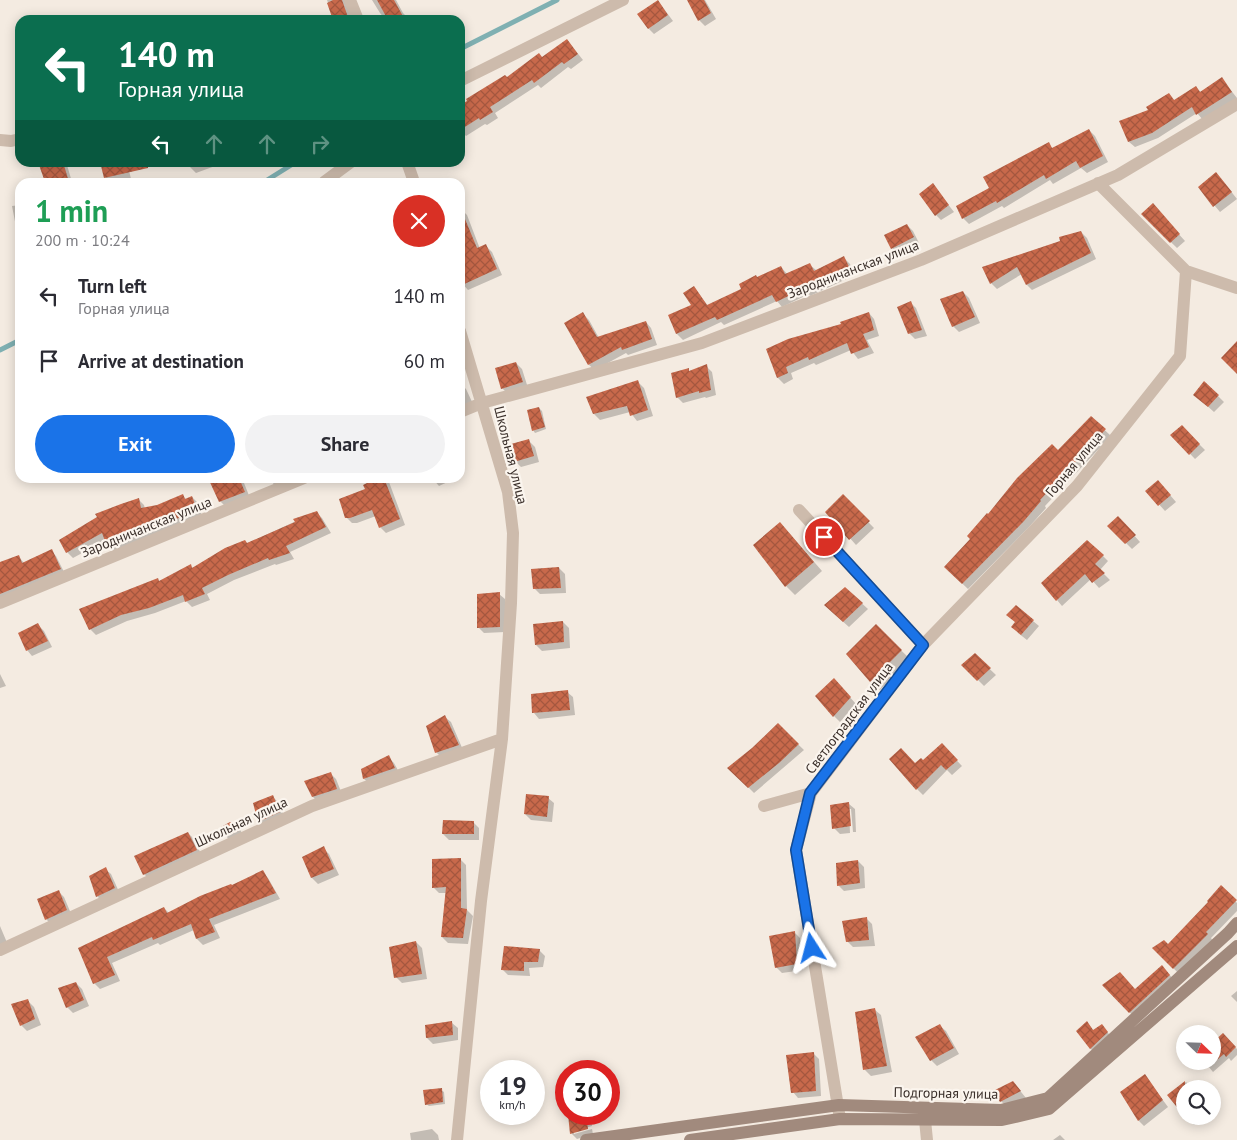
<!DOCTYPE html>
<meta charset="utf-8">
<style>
:root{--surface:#fff;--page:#f2f2f3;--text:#2b2b33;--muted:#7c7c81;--accent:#1a73e8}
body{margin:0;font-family:"PT Sans",sans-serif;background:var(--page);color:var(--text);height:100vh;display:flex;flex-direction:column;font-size:19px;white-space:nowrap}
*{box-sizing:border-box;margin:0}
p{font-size:16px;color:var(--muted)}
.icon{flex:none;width:28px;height:28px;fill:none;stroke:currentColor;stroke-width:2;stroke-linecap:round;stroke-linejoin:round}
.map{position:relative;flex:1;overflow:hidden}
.side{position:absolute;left:15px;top:178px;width:450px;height:305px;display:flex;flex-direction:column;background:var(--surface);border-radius:15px;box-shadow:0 2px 12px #0003}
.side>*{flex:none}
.banner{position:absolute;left:15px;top:15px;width:450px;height:152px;border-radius:15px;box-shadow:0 2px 12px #0003;background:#0b6e4f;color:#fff;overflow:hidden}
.needle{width:32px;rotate:113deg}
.tools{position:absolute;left:1176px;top:1025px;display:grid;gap:10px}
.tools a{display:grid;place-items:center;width:45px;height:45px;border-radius:50%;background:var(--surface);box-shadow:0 2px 12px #0003;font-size:25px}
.speed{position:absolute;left:480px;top:1060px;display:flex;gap:10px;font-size:25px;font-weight:700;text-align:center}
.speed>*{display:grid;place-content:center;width:65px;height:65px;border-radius:50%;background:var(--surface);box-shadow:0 2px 12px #0003;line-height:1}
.speed small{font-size:12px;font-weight:400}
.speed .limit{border:8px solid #d22;background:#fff;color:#111}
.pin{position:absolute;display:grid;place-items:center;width:42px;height:42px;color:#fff;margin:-21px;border:2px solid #fff;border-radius:50%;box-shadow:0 1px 5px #0007}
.me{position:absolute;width:55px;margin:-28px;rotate:351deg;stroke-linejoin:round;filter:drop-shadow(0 0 4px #0008)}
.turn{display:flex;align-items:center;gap:18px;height:105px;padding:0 20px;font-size:22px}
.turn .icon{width:65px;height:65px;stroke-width:2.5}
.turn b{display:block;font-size:35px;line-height:42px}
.lanes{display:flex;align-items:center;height:48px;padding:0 20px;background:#0003;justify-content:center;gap:25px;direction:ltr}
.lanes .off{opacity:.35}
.round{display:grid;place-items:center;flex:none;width:52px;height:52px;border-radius:26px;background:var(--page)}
.summary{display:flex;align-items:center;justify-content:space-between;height:85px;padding:0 20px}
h1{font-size:30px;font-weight:700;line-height:38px;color:#1e9e55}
.button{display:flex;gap:10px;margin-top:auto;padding:10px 20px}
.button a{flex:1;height:58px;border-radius:30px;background:var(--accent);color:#fff;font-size:20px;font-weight:700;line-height:58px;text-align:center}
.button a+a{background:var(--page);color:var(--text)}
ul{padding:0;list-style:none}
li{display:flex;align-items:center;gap:15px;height:65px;padding:0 20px}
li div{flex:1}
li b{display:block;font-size:19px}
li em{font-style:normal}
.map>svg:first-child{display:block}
</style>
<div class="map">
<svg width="1237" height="1140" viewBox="0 0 1237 1140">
<defs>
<pattern id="building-cross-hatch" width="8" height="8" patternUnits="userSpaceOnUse" patternTransform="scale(1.25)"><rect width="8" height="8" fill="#c8694b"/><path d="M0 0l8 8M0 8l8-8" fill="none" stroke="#a4573f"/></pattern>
</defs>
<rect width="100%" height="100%" fill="#f4ebe1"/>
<path fill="#0003" d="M327 0H345L352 20H335Z
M372 0H396L403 13 410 20H389L388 18 385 19 380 13Z
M693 0H705L716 19 705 26 699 20Z
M658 1 673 21 654 34 649 29Z
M567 40 583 60 571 69 568 67 541 88 538 85 495 113 498 118 487 125 485 124 466 136 460 130V107L543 58Z
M1222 79 1237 98 1203 120 1197 113 1158 138 1135 147 1129 142 1150 110 1169 94 1175 101 1196 88 1201 92Z
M1089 130 1095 136 1108 162 1087 173 1081 168 1053 184 1050 180 1004 208 1002 206 969 224 963 218 957 207 990 189 1048 144 1053 149Z
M51 162H64L67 165 72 182H46L41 166Z
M127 162 131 179 110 182 105 177Z
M188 162H226L196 173 190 167Z
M237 162H250L241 166Z
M1222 180 1237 199 1220 212 1199 187Z
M933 185 954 212 941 220 936 215Z
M20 205V235L17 232 12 206Z
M461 209 467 215 480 249 486 246 492 252 502 275 468 290 460 281Z
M1158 211 1185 241 1177 248 1142 214Z
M907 225 913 231 919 243 898 254 892 248Z
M1081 232 1087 238 1096 259 1032 290 1027 285 1022 274 997 289 991 283 984 267 1061 242Z
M844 258 850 264 855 275 810 296 809 294 782 307 777 301 724 325 721 322 683 340 677 334 669 316 693 305 694 287 708 306 743 289 757 278 781 267 788 275 810 265 816 270Z
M963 292 969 298 980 323 959 332 953 326Z
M910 302 916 308 927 336 915 339 909 333Z
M869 313 874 319 879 336 867 340 874 353 858 359 851 350 816 365 814 363 791 373 793 379 784 384 778 378 767 350 842 325Z
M583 314 589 320 599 338 646 322 651 328 657 345 628 355 626 353 595 370 589 365Z
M516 363 522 369 528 388 508 394 502 388Z
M706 366 712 372 716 395 706 398 705 397 683 403 677 397 688 370 690 372Z
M638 382 644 388 653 416 637 421 630 412 600 420 594 414 588 398Z
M460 383 466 389 474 406 460 413Z
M1195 395 1218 396 1224 402 1214 412Z
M539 408 542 411 546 429 535 433 533 430Z
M1091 417 1111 436 1045 506 1046 508 1029 527 968 589 945 567 972 539 988 516 1058 452Z
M1182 427 1205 450 1195 459 1172 435Z
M529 441 535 447 539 462 521 467 515 461Z
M210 478H242L250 498 226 507 220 501Z
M269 478H291L276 487Z
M380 478H384L389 482 405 525 386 533 380 527 376 516 357 523H352L346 517 366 489 365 485Z
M432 478H456L439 486Z
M1164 488 1176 502 1165 511 1147 491Z
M183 496 187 500 192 497 198 503 202 516 114 552 108 546 106 540 73 558 67 552 138 499 144 505 145 509 157 506Z
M843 496 874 528 856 545 827 512Z
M316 512 322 518 331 533 290 552 294 559 276 565 275 564 234 580 207 594 210 600 192 607 186 601 155 613 127 621 96 635 90 629 157 579 160 582 190 565 193 568Z
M1123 523 1140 542 1132 549 1109 526Z
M789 533 822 571 795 595 786 586Z
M51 551 56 556 65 574 0 602V563L19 557 24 563Z
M1103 556 1108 561 1100 570 1110 580 1099 588 1091 579 1062 606 1057 600Z
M559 568 565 574 566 593 540 594 534 588Z
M845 588 868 609 849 627 831 611Z
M499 594 505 599V632L484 633 478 627Z
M1016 607 1039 626 1027 640 1018 633 1016 623 1008 615Z
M563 622 569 628 570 648 542 651 536 645Z
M38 625 44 631 52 647 32 656 27 650Z
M876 626 910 659 880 690 871 681Z
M975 655 996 675 984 686 963 665Z
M0 674 6 686 0 688Z
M839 685 856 704 840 722 834 716Z
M567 692 573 697 575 715 539 719 534 713Z
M445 717 451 722 463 750 442 758 436 752Z
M778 725 804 750 754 793 729 768 762 741Z
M942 745 962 766 952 775 947 770 923 795 917 789 923 761Z
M388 757 394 763 400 774 370 784 364 779 362 770Z
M330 773 336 779 342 794 319 803 313 797Z
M273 797 279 803 285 818 265 827 259 821Z
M548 798 554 803 552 822 531 820 525 814Z
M849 804 855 809 856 832H853L851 809H849L850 833 840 834 834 828Z
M473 822 479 828V840H449L443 834Z
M238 826 242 833 228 839 223 828Z
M188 833 194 839 202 856 150 880 144 874Z
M323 848 329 854 339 875 318 884 312 878 304 858Z
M460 859 466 865 467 910 473 916 468 944 448 943 442 937 447 893H439L433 887Z
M858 861 864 867 865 888 844 891 838 885Z
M105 869 111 874 120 894 103 902 97 896Z
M262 872 268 878 280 899 214 925 220 938 203 945 197 939 194 930 160 945 158 943 112 963 120 981 100 989 94 983 79 949 164 908 169 913Z
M1221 887 1237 903V911L1211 938 1213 941 1179 974 1154 948 1168 946 1210 902Z
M58 891 64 897 72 916 52 925 46 919Z
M866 918 872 924 875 946 853 947 847 941Z
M0 926 8 945 0 950Z
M794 932 800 938 803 970 782 973 776 967Z
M416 942 422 948 427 979 402 983 396 977Z
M539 950 545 956 543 967 529 968 530 976 508 975 502 969Z
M1167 972 1175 981 1135 1018 1104 985 1136 991Z
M76 983 82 989 89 1006 73 1013 67 1007Z
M1237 991V1002L1231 996Z
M28 1001 34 1007 41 1025 27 1031 21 1025Z
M875 1010 881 1015 892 1072 871 1076 865 1070Z
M1087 1022 1094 1031 1101 1026 1113 1038 1096 1054 1090 1048Z
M452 1023 458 1028V1040L433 1044 427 1038 426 1026Z
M940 1026 946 1031 959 1054 937 1066 931 1060Z
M1223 1035 1237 1049V1055L1231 1061 1229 1058 1213 1072 1204 1061H1212Z
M813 1053 819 1059 821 1096 798 1098 793 1092Z
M1145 1076 1168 1107 1144 1126 1139 1121 1122 1093Z
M1013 1082 1026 1098 1007 1107 1001 1101Z
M1186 1082 1192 1089H1185V1115L1169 1095Z
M441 1090 444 1092 445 1104 429 1106 426 1104Z
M570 1114H591L592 1126 574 1131V1134L592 1129 593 1134 577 1139 571 1133Z
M1186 1116H1204L1194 1125Z
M432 1129 438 1135 439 1140H411L410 1133Z
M1060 1135 1065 1140H1053Z"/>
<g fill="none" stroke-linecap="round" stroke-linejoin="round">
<path stroke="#7fb0b2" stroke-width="5" d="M460 49 557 0
M264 182 296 162
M0 350 20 340"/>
</g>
<path fill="url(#building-cross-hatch)" d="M333 0H342L349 20H333L327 3Z
M377 0H394L405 20H388Z
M658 0 668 15 648 29 637 14Z
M687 0H704L711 13 698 21Z
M567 39 578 54 564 64 562 62 534 83 532 80 490 107 493 112 480 120 479 118 460 130V105L467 101 466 99 505 75 507 77 539 53 542 57Z
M1222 77 1232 92 1196 115 1192 107 1152 133 1128 142 1119 121 1148 110 1146 107 1169 93 1174 100 1196 86 1200 92Z
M1089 129 1103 156 1080 168 1076 161 1046 179 1044 175 997 203 996 201 962 219 956 206 989 188 983 177 1049 142 1052 148Z
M47 162H63L69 182H45L39 165Z
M100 162H148V168L104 178Z
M1216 172 1232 192 1213 207 1198 187Z
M933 183 949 205 935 216 919 194Z
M1153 203 1180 234 1170 243 1141 214Z
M460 207 477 248 486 244 497 269 460 286Z
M907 224 914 237 891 249 884 235Z
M1081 231 1091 253 1026 285 1017 267 990 284 982 267 1060 241 1059 237Z
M844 256 850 269 804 291 803 289 776 302 772 295 717 320 715 317 676 334 668 315 691 305 683 293 694 286 707 305 741 289 739 284 756 275 757 277 781 266 785 274 810 263 814 271Z
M963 291 975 317 952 327 940 299Z
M911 301 922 330 908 334 897 307Z
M583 312 597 337 646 321 652 339 622 350 621 347 588 365 564 323Z
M869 312 874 330 863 334 869 347 851 354 847 343 809 360 808 357 786 367 788 373 777 378 766 349 788 339 841 324 840 322Z
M1237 341V374L1221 358Z
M516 362 523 382 501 389 495 368Z
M707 364 711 390 699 393V391L676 398 671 373 689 368V371Z
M638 380 648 410 630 416 627 406 593 414 586 397Z
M1204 381 1219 395 1208 407 1193 395Z
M539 407 545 427 532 431 527 410Z
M1091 416 1106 429 1040 500 1041 501 1024 521 962 584 944 567 970 539 967 536 987 513 988 514 1017 478 1052 444 1058 450Z
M1182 425 1200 444 1189 455 1170 435Z
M529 439 534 456 514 462 511 444Z
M208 478H239L245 492 219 502Z
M377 478H384L400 519 379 528 372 510 350 518H345L339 499 365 489 363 485Z
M1158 480 1171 495 1158 506 1145 491Z
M183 494 185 499 192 496 197 510 160 526 132 536V535L107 546 102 533 66 553 59 540 97 517 95 514 121 504 139 498 141 508 157 505Z
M843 494 870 521 849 540 825 512Z
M317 511 326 527 286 546 290 553 269 560 268 558 228 575 202 588 205 594 185 602 183 595 149 608 121 615 89 630 79 609 158 578 159 581 191 564 192 568 225 548 245 540 247 543 295 522 293 519Z
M1118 516 1136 535 1125 544 1107 526Z
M780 522 814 562 785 587 753 545Z
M1087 540 1104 555 1095 564 1105 573 1092 583 1085 574 1056 601 1041 583Z
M52 549 61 569 0 594V562L19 555 22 563Z
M559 567 561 588 533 589 531 569Z
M845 587 863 603 843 622 824 605Z
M500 592V627L477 628V594Z
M1016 605 1034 620 1021 635 1011 627 1015 622 1006 615Z
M563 621 564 642 535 645 533 624Z
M38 623 48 641 26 651 18 633Z
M876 624 902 650 870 682 846 654Z
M975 653 991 668 977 681 961 665Z
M834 678 851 697 833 717 815 696Z
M568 690 570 710 532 713 531 694Z
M445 715 459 745 435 753 426 726Z
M778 723 799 744 779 763 748 788 727 768 752 748Z
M942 743 958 760 946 770 941 765 916 790 889 759 901 748 915 763 921 758 923 760Z
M389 755 395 768 363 779 361 769Z
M331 772 337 789 312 797 304 781Z
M526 794 549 796 547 817 524 814Z
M273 795 280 812 258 822 253 803Z
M849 802 851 826 832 829 830 805Z
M443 820 474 821V834H442Z
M230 822H236L240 830 225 837 221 827Z
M188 832 197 850 143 875 134 856Z
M324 846 334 869 311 878 302 857Z
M461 858V908L467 909 463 938 441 937 446 887 432 888V859Z
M858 860 860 883 837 886 836 863Z
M106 867 115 888 96 897 89 876Z
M263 870 276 893 209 919 215 932 196 939 191 924 153 940 152 937 107 957 115 975 93 984 78 948 164 907 167 913 200 896 231 884 232 885Z
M1221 885 1237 900 1206 932 1208 934 1173 969 1152 948 1164 940 1168 944 1208 902 1207 901Z
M59 890 67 910 45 920 37 899Z
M867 917 869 940 846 942 842 921Z
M795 931 797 964 775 968 769 936Z
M416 941 422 974 394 978 389 947Z
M504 946 540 949 538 962H524V971L501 970Z
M1162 965 1170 975 1129 1013 1102 985 1120 972 1135 989Z
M76 982 84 1000 66 1008 58 988Z
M28 999 35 1019 20 1026 11 1004Z
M875 1008 887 1066 863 1070 855 1012Z
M452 1021 453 1035 426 1038 425 1025Z
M1087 1021 1093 1030 1102 1024 1108 1032 1090 1049 1076 1031Z
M940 1024 954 1048 930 1061 915 1037Z
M1223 1033 1236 1047 1226 1057 1224 1054 1212 1064V1043Z
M814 1052 816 1091 791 1093 786 1055Z
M1145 1074 1163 1100 1138 1121 1120 1092Z
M1013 1081 1021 1091 1000 1102 993 1091Z
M1185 1081V1117L1167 1095Z
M442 1088 443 1102 425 1105 423 1090Z
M568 1114H586L588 1129 570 1134Z"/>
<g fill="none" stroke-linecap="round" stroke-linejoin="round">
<path stroke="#cdbbac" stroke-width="12" d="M350 0 358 20
M460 81 623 0
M0 140 11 141 20 139
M407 162 414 182
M324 182 351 162
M1098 183 1186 271 1237 288
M460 412 482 403 702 343 921 260 1118 175 1237 104
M799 510 923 645
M0 603 304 478
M764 806 811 793
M0 950 312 806 502 739
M924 1110 927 1140
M840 1119 796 850 811 793 923 645 1077 486 1180 356 1186 271
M457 1140 481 901 502 739 511 603 513 533 508 492 460 331"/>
<path stroke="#a18a7d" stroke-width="12" d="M586 1140 839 1105 1001 1110 1048 1098 1228 933 1237 923
M690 1140 840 1119 1002 1120 1049 1109 1237 946"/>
</g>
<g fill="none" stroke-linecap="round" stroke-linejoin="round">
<g stroke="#114b97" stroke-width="12">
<path id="route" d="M812 948 796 850 810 793 923 645 824 537"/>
</g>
<use href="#route" stroke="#1a73e8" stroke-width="9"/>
</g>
<g text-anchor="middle" stroke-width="4.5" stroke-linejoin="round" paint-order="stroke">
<g font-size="14" fill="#3b302b" stroke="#fbf5ee">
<text transform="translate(853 269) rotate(-21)" y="5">Зародничанская улица</text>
<text transform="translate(511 455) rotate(76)" y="5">Школьная улица</text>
<text transform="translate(1074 464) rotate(-50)" y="5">Горная улица</text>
<text transform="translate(146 527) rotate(-22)" y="5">Зародничанская улица</text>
<text transform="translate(849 718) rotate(-53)" y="5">Светлоградская улица</text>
<text transform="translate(241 822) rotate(-25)" y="5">Школьная улица</text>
<text transform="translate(946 1093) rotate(1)" y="5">Подгорная улица</text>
</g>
</g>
</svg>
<div class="tools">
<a><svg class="needle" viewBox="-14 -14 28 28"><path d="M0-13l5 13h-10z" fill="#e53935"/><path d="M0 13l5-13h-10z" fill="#7c7c81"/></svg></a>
<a><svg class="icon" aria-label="search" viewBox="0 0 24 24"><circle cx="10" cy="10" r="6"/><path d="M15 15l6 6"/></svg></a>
</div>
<div class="speed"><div>19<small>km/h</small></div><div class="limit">30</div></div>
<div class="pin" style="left:824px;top:537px;background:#d93025"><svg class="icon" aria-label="arrive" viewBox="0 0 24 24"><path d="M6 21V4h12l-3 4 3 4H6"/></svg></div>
<svg class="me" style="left:812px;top:948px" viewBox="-20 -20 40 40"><path d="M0-17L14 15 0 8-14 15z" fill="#1a73e8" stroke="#fff" stroke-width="4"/></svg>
<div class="banner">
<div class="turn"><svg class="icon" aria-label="left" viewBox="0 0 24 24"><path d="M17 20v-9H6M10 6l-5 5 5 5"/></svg><div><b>140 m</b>Горная улица</div></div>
<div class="lanes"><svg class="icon" aria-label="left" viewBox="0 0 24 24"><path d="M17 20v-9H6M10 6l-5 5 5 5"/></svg><svg class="icon off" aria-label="ahead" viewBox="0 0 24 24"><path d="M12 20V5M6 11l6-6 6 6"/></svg><svg class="icon off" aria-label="ahead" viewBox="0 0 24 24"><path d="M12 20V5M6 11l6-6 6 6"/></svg><svg class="icon off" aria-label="right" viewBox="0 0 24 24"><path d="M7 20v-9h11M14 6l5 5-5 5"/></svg></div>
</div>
<section class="side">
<div class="summary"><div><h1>1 min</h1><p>200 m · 10:24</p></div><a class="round" style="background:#d93025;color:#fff"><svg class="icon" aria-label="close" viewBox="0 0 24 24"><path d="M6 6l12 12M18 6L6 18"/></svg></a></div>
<ul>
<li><svg class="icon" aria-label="left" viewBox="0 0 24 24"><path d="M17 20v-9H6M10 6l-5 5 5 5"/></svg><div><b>Turn left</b><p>Горная улица</p></div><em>140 m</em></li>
<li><svg class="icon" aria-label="arrive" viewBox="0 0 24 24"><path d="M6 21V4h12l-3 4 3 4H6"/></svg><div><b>Arrive at destination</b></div><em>60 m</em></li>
</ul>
<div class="button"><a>Exit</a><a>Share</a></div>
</section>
</div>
